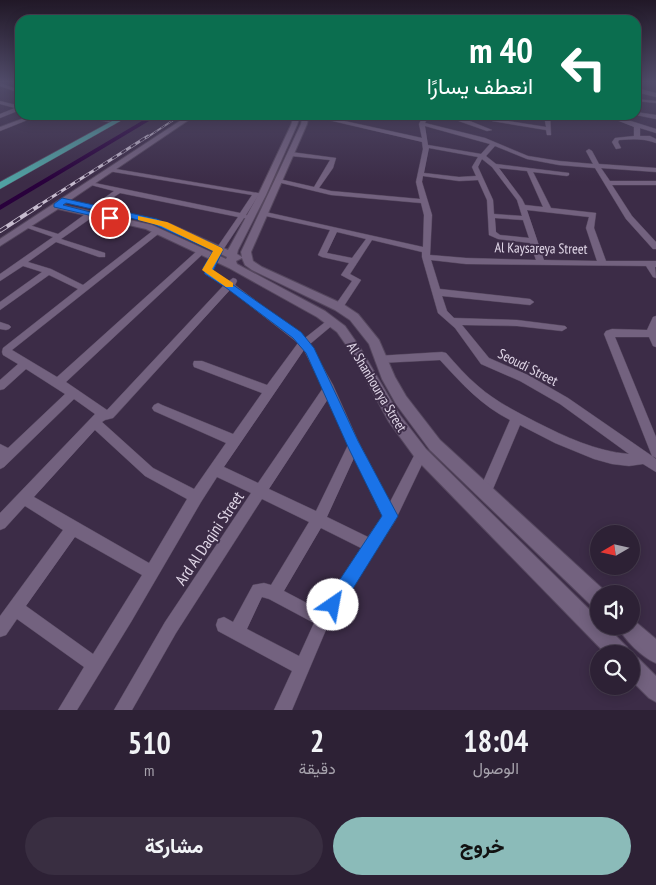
<!DOCTYPE html>
<html lang="ar">
<meta charset="utf-8">
<style>
:root{--surface:#2d2135;--page:#392e41;--text:#f1f3f6;--muted:#a7a3ad;--line:#483e50;--accent:#8bbbb9}
body{margin:0;font-family:"PT Sans Narrow",Vazirmatn,sans-serif;background:var(--page);color:var(--text);direction:rtl;height:100vh;display:flex;flex-direction:column;font-size:19px;white-space:nowrap}
*{box-sizing:border-box;margin:0}
p{font-size:16px;color:var(--muted)}
.icon{flex:none;width:28px;height:28px;fill:none;stroke:currentColor;stroke-width:2;stroke-linecap:round;stroke-linejoin:round}
.map{position:relative;height:710px;overflow:hidden;direction:ltr}
.drawer{display:flex;flex-direction:column;background:var(--surface);flex:1}
.drawer>*{flex:none}
.top-card{position:absolute;left:15px;top:15px;width:626px;height:105px;border-radius:15px;box-shadow:0 2px 12px #0003,0 0 0 1px var(--line);direction:rtl;background:#0b6e4f;color:#fff;overflow:hidden}
.needle{width:32px;rotate:261deg}
.fabs{position:absolute;left:590px;top:525px;display:grid;gap:10px}
.fabs a{display:grid;place-items:center;width:50px;height:50px;border-radius:50%;background:var(--surface);box-shadow:0 2px 12px #0003,0 0 0 1px var(--line);font-size:25px}
.pin{position:absolute;display:grid;place-items:center;width:42px;height:42px;color:#fff;margin:-21px;border:2px solid #fff;border-radius:50%;box-shadow:0 1px 5px #0007}
.me{position:absolute;width:55px;margin:-28px;rotate:33deg;stroke-linejoin:round;filter:drop-shadow(0 0 4px #0008)}
.turn{display:flex;align-items:center;gap:18px;height:105px;padding:0 25px;font-size:22px}
.turn .icon{width:65px;height:65px;stroke-width:2.5}
.turn b{display:block;font-size:35px;line-height:42px}
.eta{display:flex;justify-content:space-evenly;align-items:center;height:85px;text-align:center}
.eta b{font-size:30px;font-weight:800;line-height:35px}
.action{display:flex;gap:10px;margin-top:auto;padding:10px 25px}
.action a{flex:1;height:58px;border-radius:30px;background:var(--accent);color:#111;font-size:20px;font-weight:800;line-height:58px;text-align:center}
.action a+a{background:var(--page);color:var(--text)}
.map>svg:first-child{display:block}
</style>
<div class="map">
<svg width="656" height="710" viewBox="0 0 656 710">
<rect width="100%" height="100%" fill="#3c2c47"/>
<g fill="none" stroke-linecap="round" stroke-linejoin="round">
<path fill="#29013c" fill-rule="evenodd" d="M152 115H159L0 210V205Z"/>
<g stroke="#55475e" stroke-width="1">
<path id="minor" d="M0 83 20 90V93L0 86Z
M636 99 656 101V103L636 101Z
M0 101 20 106V110L0 118V114L15 108 0 104Z
M636 112 656 115V119L636 115Z
M32 115H40L0 131V127Z
M76 115H88L112 120 109 122Z
M307 115H317L422 138 419 124 422 118 400 115H429L425 123 485 138 528 156 559 161 593 164 586 151 589 149 592 151 599 164 656 168V172L601 168 610 181H656V185H612L632 216 656 242V249H653L626 219 595 168 559 165 527 159 495 146 486 156 496 164 569 173V175L567 176 533 172 551 208 596 213 594 228 606 261H656V267H655L656 278 653 277 646 266 466 264 431 260 440 289 530 299 534 302 530 305 442 296 447 311 454 318 517 320 565 326 567 328 562 331 517 326 462 325 489 358 528 375 568 398 652 456 604 334 606 331 612 329 647 330 653 317 656 316V347L653 346 649 337H615L656 437V458L652 456 656 459V472L643 464 629 466 612 464 594 459 555 443 520 425 490 496 485 497 480 496 479 491 510 420C482 406 461 383 440 360L380 363 376 362 375 359 376 356 442 352 446 353C456 364 466 376 478 386 495 401 515 411 536 422 566 437 595 451 629 454L560 404 520 381 481 364 455 328 438 313 422 257V252L372 240 350 274 361 280 342 309H336L334 307 352 281 341 275 349 263 322 257 318 255 330 230 261 215V211L423 247 424 215 421 203 331 195 277 182 276 181 279 179 314 187 330 160 291 156 288 154 291 152 336 158 333 168 319 188 331 191 420 199 416 182 423 149 422 142ZM425 126 490 144 481 154 428 145ZM429 148 478 157 472 167 476 176 459 177 424 173ZM482 159 492 167 517 200 522 216 494 214 493 200 478 167ZM499 168 527 171 543 207 525 205 522 199ZM423 176 459 181 478 180 487 200 489 235 498 239 530 243 536 260 466 258 430 255 432 215 422 182ZM527 210 589 217 586 228 597 261 544 260ZM495 218 523 220 529 238 500 235 496 232ZM337 232 366 239 352 258 327 253Z
M449 115H455L492 130 487 131 453 119Z
M544 115H550L551 135H547L546 130 492 121 495 119 546 127Z
M604 115H612L656 129V133L640 128V136H650L656 139V143C643 138 632 139 619 140L618 142 621 148 616 149 612 142 615 138 634 136V127Z
M110 168 264 194V196H258L246 215 252 217 248 219 244 218 211 268 212 271 229 281 233 278 236 279 237 281 235 285 305 338 329 319H335L337 321 335 323 310 344 333 385 358 441 390 502 417 450 421 448 425 450 427 454 395 521 328 625 292 710H274L292 671 218 631 216 625 218 619 224 617 233 622 253 585 264 583 271 585 309 522 262 499 176 633 132 710H114L165 622 251 493 217 477 201 502 131 622 77 710H58L84 667 17 619 6 635 0 637V616L63 530 25 506 5 528 0 530V513L95 414 74 399 4 467 0 469V444L8 448 65 394 26 369 4 389 0 390V380L18 364 3 355 2 352 3 348 78 289 49 275 0 310V302L42 272 23 266 0 281V274L53 237 22 226 26 224 58 234 88 212H94V216L61 239 105 253V257H99L56 242 28 262 51 269 83 285 155 229H161L162 231 12 350 57 377 198 250H204L205 252 66 382 107 410 224 285 205 274 203 268 238 217 120 193 94 210 92 209V207L114 191 87 184 90 182 240 213 252 195 108 171 107 170ZM230 290 298 343 267 385 202 361H194L193 364 194 367 262 393 233 434 162 405 158 403 154 405 152 408 154 411 226 443 194 489 153 468 102 422 105 420 113 418ZM304 350 323 388 258 483 224 467ZM328 399 348 445 316 511 269 489ZM95 430 145 476 187 499 149 563 34 497ZM354 458 383 515 368 537 327 517ZM321 528 361 548 320 610 284 591ZM75 537 142 575 93 654 26 606ZM262 597 269 599 314 623 299 656 247 629Z
M0 322 9 325 11 327 9 329 6 330 0 329Z"/>
</g>
<g stroke="#55475e" stroke-width="2">
<path id="tertiary" d="M189 115H196L63 205 152 225 226 259 227 257 162 226 167 223 170 224 228 250 258 195 291 125 293 119 290 115H296L299 119 297 125 266 195 238 250 237 254 242 257 241 252 301 124 302 119 300 115H306L308 119 307 124 251 252 253 261 262 267 343 304 358 314 379 340 395 377 406 396 440 440 606 592V594H599V608L592 606 430 450 396 404 382 379 369 344 350 320 335 310 252 270 245 265 242 258 236 261 237 264 325 311 345 326 359 346 399 414 426 449 599 619V626H606L627 647 630 654H606L416 459 389 422 351 352 337 332 317 317 229 268 146 229 58 209 0 246V239Z
M631 618 656 639V663C643 658 624 640 618 626H631Z
M631 655 638 658 656 676V702L649 698 631 680Z"/>
</g>
<g stroke="#55475e" stroke-width="1">
<path id="secondary" d="M636 88 656 93V97L636 92Z"/>
</g>
<g stroke="#55475e" stroke-width="1">
<path id="trunk" d="M123 115H131L0 189V182Z"/>
</g>
<use href="#minor" fill="#73627f" fill-rule="evenodd"/>
<use href="#tertiary" fill="#73627f" fill-rule="evenodd"/>
<use href="#secondary" fill="#73627f" fill-rule="evenodd"/>
<use href="#trunk" fill="#50a2a3" fill-rule="evenodd"/>
<g stroke="#c6bbce" stroke-width="2">
<path id="rail-far2" d="M146 138 181 115"/>
</g>
<g stroke="#c6bbce" stroke-width="3">
<path id="rail-far1" d="M38 206 148 136"/>
</g>
<g stroke="#c6bbce" stroke-width="4">
<path id="rail" d="M0 231 40 205"/>
</g>
<use href="#rail-far2" stroke="#3c2c47" stroke-width="1" stroke-dasharray="4.5" stroke-linecap="butt"/>
<use href="#rail-far1" stroke="#3c2c47" stroke-width="2" stroke-dasharray="5.5" stroke-linecap="butt"/>
<use href="#rail" stroke="#3c2c47" stroke-width="2.5" stroke-dasharray="8" stroke-linecap="butt"/>
</g>
<linearGradient id="sky" x2="0" y2="1"><stop stop-color="#211827"/><stop offset="0.45" stop-color="#504b69"/><stop offset="1" stop-color="#504b69" stop-opacity="0"/></linearGradient>
<rect width="656" height="182" fill="url(#sky)"/>
<path fill="#1a73e8" stroke="#114b97" d="M62 198 157 219 222 248 223 250 213 271 301 332 314 348 358 441 398 516 339 611 333 614 327 611 324 605 327 599 382 516 349 449 306 353 293 338 225 287 205 274 203 268 213 251 151 223 66 203 63 205 114 218 110 220 54 207V204Z"/>
<path fill="#f59e0b" d="M138 216 167 222 222 248 223 250 212 269 233 283V287H226L202 270 213 251 161 226 138 220Z"/>
<g text-anchor="middle" stroke-width="4" stroke-linejoin="round" paint-order="stroke">
<g font-size="14" fill="#e2d8e9" stroke="#3c2c47">
<text transform="translate(541 248) rotate(1)" y="5">Al Kaysareya Street</text>
<text transform="translate(528 367) rotate(27)" y="5">Seoudi Street</text>
<text transform="translate(377 387) rotate(59)" y="5">Al Shanhourya Street</text>
</g>
<g font-size="16" fill="#e2d8e9" stroke="#3c2c47">
<text transform="translate(209 538) rotate(-56)" y="6">Ard Al Daqini Street</text>
</g>
</g>
</svg>
<div class="fabs">
<a><svg class="needle" viewBox="-14 -14 28 28"><path d="M0-13l5 13h-10z" fill="#e53935"/><path d="M0 13l5-13h-10z" fill="#a7a3ad"/></svg></a>
<a><svg class="icon" aria-label="sound" viewBox="0 0 24 24"><path d="M4 9h4l5-4v14l-5-4H4zM17 9q2 3 0 6"/></svg></a>
<a><svg class="icon" aria-label="search" viewBox="0 0 24 24"><circle cx="10" cy="10" r="6"/><path d="M15 15l6 6"/></svg></a>
</div>
<div class="pin" style="left:110px;top:218px;background:#d93025"><svg class="icon" aria-label="arrive" viewBox="0 0 24 24"><path d="M6 21V4h12l-3 4 3 4H6"/></svg></div>
<svg class="me" style="left:333px;top:605px" viewBox="-20 -20 40 40"><circle r="19" fill="#fff"/><path d="M0-13L10 11 0 6-10 11z" fill="#1a73e8"/></svg>
<div class="top-card">
<div class="turn"><svg class="icon" aria-label="left" viewBox="0 0 24 24"><path d="M17 20v-9H6M10 6l-5 5 5 5"/></svg><div><b>40 m</b>انعطف يسارًا</div></div>
</div>
</div>
<section class="drawer">
<div class="eta">
<div><b>18:04</b><p>الوصول</p></div>
<div><b>2</b><p>دقيقة</p></div>
<div><b>510</b><p>m</p></div>
</div>
<div class="action"><a>خروج</a><a>مشاركة</a></div>
</section>
